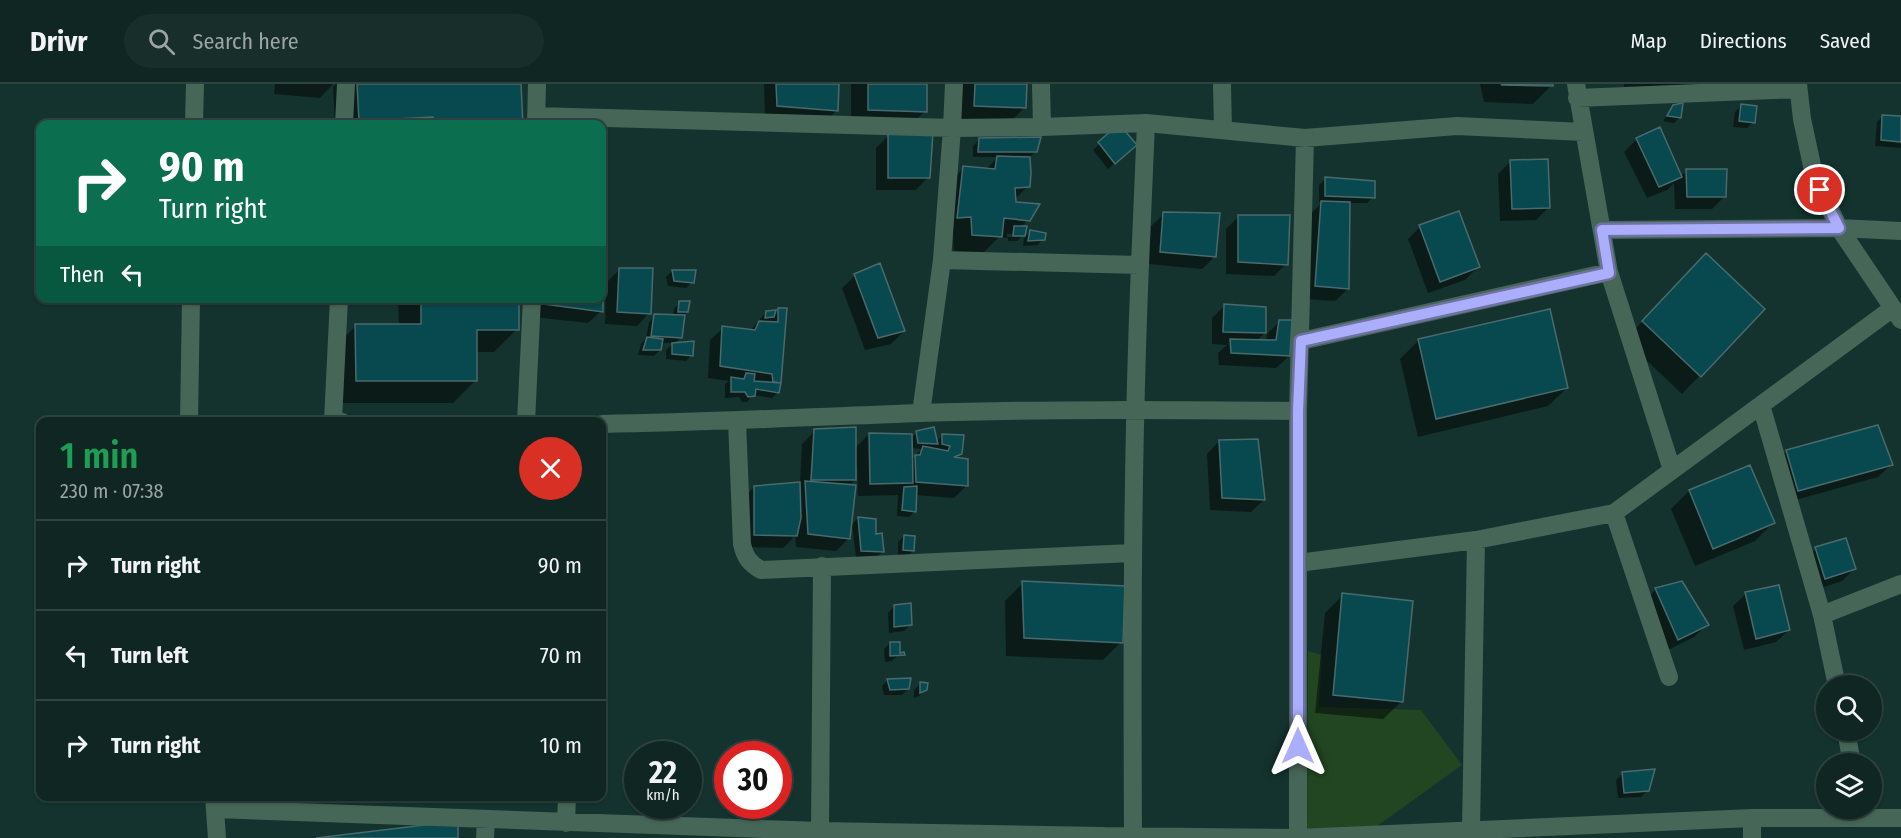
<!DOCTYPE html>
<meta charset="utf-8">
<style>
:root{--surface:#0f2622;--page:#182e2a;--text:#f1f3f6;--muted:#9ba5a5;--line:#2f4340}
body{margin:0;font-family:"Fira Sans Condensed",sans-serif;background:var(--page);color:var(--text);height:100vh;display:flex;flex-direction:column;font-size:22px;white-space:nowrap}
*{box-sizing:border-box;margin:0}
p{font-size:20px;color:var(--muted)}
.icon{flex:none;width:33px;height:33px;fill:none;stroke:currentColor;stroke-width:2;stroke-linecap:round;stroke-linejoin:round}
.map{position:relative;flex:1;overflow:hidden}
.side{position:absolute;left:36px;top:333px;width:570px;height:384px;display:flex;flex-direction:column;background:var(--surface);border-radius:12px;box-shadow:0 2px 4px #0004,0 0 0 2px var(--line)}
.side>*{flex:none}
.guide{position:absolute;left:36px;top:36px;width:570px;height:183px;border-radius:12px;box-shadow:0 2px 4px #0004,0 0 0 2px var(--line);background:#0b6e4f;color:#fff;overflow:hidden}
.fabs{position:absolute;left:1816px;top:591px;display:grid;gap:12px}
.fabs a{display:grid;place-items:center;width:66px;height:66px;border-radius:50%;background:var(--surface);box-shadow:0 2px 4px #0004,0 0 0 2px var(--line);font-size:30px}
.speed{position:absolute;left:624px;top:657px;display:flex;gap:12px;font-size:30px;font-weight:700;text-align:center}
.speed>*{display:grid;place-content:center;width:78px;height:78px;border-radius:50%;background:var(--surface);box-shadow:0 2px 4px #0004,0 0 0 2px var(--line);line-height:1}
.speed small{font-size:15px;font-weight:400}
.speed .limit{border:9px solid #d22;background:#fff;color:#111}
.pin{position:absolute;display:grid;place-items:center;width:51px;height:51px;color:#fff;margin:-26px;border:3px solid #fff;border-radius:50%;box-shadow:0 2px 6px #0007}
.me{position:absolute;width:66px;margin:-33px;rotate:0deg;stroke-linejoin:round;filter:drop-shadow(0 0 4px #0008)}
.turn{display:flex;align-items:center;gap:21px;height:126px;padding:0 24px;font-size:27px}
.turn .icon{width:78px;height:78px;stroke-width:2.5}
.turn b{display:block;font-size:42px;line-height:51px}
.then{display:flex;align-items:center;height:57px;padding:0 24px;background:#0003;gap:12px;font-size:22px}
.round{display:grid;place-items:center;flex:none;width:63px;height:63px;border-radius:32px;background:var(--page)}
.headline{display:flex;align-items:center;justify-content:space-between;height:102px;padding:0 24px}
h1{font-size:36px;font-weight:600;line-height:45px;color:#1e9e55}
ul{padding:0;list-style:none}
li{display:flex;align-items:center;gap:18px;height:90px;padding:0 24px;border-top:2px solid var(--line)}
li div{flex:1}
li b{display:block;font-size:22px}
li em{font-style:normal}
header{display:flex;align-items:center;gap:36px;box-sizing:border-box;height:84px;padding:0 30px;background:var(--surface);border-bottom:2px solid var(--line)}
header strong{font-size:28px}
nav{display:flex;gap:33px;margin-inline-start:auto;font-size:21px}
.search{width:420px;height:54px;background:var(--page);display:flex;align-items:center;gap:15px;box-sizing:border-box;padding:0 21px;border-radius:33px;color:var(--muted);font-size:22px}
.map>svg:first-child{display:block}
</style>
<header>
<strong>Drivr</strong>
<div class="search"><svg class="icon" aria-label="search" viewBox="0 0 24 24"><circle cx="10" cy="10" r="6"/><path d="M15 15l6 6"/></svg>Search here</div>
<nav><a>Map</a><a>Directions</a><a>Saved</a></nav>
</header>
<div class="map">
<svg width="1901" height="754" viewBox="0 0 1901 754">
<rect width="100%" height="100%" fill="#14332e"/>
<path fill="#224622" d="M1308 567 1322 571 1319 623 1421 626 1462 681 1377 742 1307 746Z"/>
<path fill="#0007" fill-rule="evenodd" d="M275 0H333L320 14 274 10Z
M336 0H519L522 40H335L333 3Z
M764 0H838L836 27 824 39 765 34Z
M851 0H925V27L907 45 851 43Z
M958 0H1025V23L1007 41 957 40Z
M1480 0H1551L1552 1 1533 20 1484 18Z
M1624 0H1706L1624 3Z
M1674 22 1680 33 1674 39 1663 37Z
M1741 22 1753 38 1747 44 1733 43 1735 28Z
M1883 32 1901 33V64L1875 62 1877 38Z
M1119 42 1129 67 1108 85 1093 66Z
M889 51 928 93 916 106H876V64Z
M1637 55 1680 93 1687 87 1725 112 1712 125H1675L1674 99 1667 106 1647 114 1624 68Z
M979 56 1036 67 1030 73 1028 102 1014 116 1028 136 1021 143 1023 151 1017 157H1008V154L999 153 982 170 954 169 953 151H939L945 102 964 84 985 86 998 73H973V62ZM1007 150H1020V153H1007Z
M1511 77 1548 124 1536 136 1500 137 1498 90Z
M1325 95 1373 113 1367 119H1349L1348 205 1335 217 1303 215 1309 131 1323 118H1319V101Z
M1164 130 1214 173 1202 185 1148 180 1151 142Z
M1239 132 1286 180 1274 192 1226 190V145Z
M1420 143 1478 183 1465 196 1428 209 1408 155Z
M1030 148 1043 155 1037 161 1023 162 1024 154Z
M619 186 649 229 637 242 605 240 606 199Z
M672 187 692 198 686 204 668 202 666 193Z
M1688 189 1763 225 1682 310 1625 256Z
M855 192 904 247 891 260 865 266 842 204Z
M398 214H517V245L494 268H475L476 296 453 319H333V264L356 242H399Z
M535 214H601V227L588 239 533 233Z
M680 218 687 228 684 231 681 253 674 260 692 271 686 277 666 275V266L674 259H661L660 266 654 272 638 271 641 260 646 255 649 238 655 232H673L674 225Z
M1224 222 1265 249 1256 257H1266L1267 250 1280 237 1289 272 1276 284 1219 281 1218 269 1227 261 1212 260V234Z
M779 226H786L778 308 772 314 753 311 747 318H742L739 313 725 314V300L729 297 708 294 710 256 723 244 750 247 766 228 772 233Z
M1549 227 1567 304 1548 322 1418 353 1400 275 1418 257Z
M815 347 854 365 869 350 911 355 917 348 936 358 942 352 960 370 955 375 967 401 954 414 915 411V427L909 433 897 432 898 411 858 412 857 382H855V396L849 402 848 455 836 467 796 463 795 452 783 464 742 463V416L754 403 800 399 802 360ZM911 364 922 365 911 376Z
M1219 357 1264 416 1251 428 1210 426 1207 370Z
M1787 367 1891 381 1878 393 1785 419 1775 380Z
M1689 407 1773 439 1755 457 1695 482 1671 425Z
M858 434 874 452 882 468 876 474 856 473 852 440Z
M904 452 913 467 907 473 898 472V458Z
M1845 456 1854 485 1842 497 1812 507 1803 477 1816 465Z
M1023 499 1121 558 1103 576 1006 572 1005 517Z
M1656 505 1707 541 1694 553 1666 567 1644 518Z
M1746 510 1789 546 1776 558 1744 566 1733 522Z
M1343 511 1402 617 1383 635 1315 629 1325 529Z
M894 522 910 541 904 547 889 549 888 529Z
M890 559 898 571 892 577 885 578 884 565Z
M888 596 908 605 902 611H884L882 602Z
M920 600 926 606 919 612 914 614V606Z
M1622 690 1648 706 1641 713 1618 714 1616 696Z"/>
<path fill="#07494e" stroke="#4a6a6d" stroke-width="1.5" d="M357 0H521L523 40H433V33L359 37Z
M776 0H839L838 27 777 22Z
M868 0H927V28L868 26Z
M975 0H1027L1026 24 974 22Z
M1501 0H1553V2L1502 1Z
M1683 19 1681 34 1667 32 1673 21Z
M1741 20 1757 22 1755 39 1739 37Z
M1882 31 1901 32V58L1881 56Z
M1119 40 1137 61 1115 80 1098 58Z
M1660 43 1682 93 1659 103 1636 54Z
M933 48 930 94H888V50Z
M1041 53 1037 68H978L979 54Z
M997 72 1030 73 1031 89 1030 103 1015 104 1016 118 1040 120 1030 137 1004 134 1002 153 972 151 971 133 957 134 963 82 995 85Z
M1548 75 1550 124 1512 125 1510 76Z
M1686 85H1727L1726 113H1687Z
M1325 93 1375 97V114L1325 112Z
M1321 117 1350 118 1349 205 1315 202Z
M1459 127 1480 183 1440 198 1419 141Z
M1163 128 1220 129 1216 173 1160 168Z
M1238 131H1290L1288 181 1238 178Z
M1014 142H1027L1025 152H1013Z
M1030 146 1046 149 1045 156 1028 157Z
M1706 169 1765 225 1701 293 1642 237Z
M880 179 905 247 878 254 854 190Z
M602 183H603V228L544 220 545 214H602Z
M619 184H653L651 230 617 228Z
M672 186H696L694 199 674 197Z
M421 214H519V246H477V297H356L355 240H421Z
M679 217H690L688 228H678Z
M1224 220 1266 223V249L1223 248Z
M778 224H787L781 299 773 298 772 290 720 282 722 242 755 246 759 237 778 238Z
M1550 225 1568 304 1436 335 1418 255Z
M776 226 774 233 765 234 766 227Z
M654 230 685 231 682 254 651 252Z
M1279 236H1292L1290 272 1231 269 1230 255 1276 256Z
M647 253 663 255 661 266H643Z
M694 257 693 272 672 270V259Z
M746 289 755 290 754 297 781 299 779 309 756 305 755 312 748 313 745 308H731V293L744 295Z
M1878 341 1893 381 1798 407 1786 366Z
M856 343V396H811L814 345Z
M934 343 938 360 918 359 916 347Z
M869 349 912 350 913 399 870 400Z
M942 350 964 351 962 370 954 373 968 375V402L916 398 915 371H920L923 362 948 367 950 362 942 360Z
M1258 355 1265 416 1222 414 1219 356Z
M1750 381 1775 439 1713 465 1689 406Z
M805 397 856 401 850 455 808 450Z
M800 398 801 434 797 452 754 451V402Z
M917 402 916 428 902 426 904 403Z
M858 433 876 435V450L882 449 884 468 861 467Z
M904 451 915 452 914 467 903 466Z
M1846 454 1856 485 1825 495 1815 463Z
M1022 497 1125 502 1123 559 1024 554Z
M1682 497 1709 541 1678 556 1655 504Z
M1779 501 1790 546 1756 555 1745 508Z
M1342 509 1413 517 1403 618 1333 611Z
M911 519 912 541 894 543V521Z
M890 558H900V569L904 568 905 571 890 572Z
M911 594 909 605 890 606 887 595Z
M920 598 928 599 927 606 920 609Z
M1655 685 1649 707 1624 709 1622 688Z
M458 737V754H316Z"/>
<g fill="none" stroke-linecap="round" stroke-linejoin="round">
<path stroke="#466657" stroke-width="18" d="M1041 0 1042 43
M1222 0 1223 46
M1576 0 1609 188 1672 386
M1798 0 1802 35 1814 91 1839 144 1901 236
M1577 14 1798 5
M536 32 952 44 1042 43 1146 39 1305 54 1457 42 1584 48
M194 40 195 0
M344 40 346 0
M536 40 537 0
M1602 146 1839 144 1901 147
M942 176 1140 181C1132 372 1132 562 1133 753
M1140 181 1146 39
M339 214 333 337 342 338
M1301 257 1609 188
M1761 321 1822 531 1837 602
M921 329 942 176 952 44 954 0
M737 337 742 460C745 473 749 479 761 486L1132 469
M189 338 191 214
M526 338 532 214
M602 340C708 338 814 333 920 329 1046 325 1172 326 1298 327
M1614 429 1893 224
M1298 479 1476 456 1614 429 1669 593
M1822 531 1901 500
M1846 646 1852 680
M214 712 217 754
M216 725 820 747 1104 752V754
M566 739 567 712
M1471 746 1476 456
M820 747 822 482
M1104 752 1298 754 1752 734H1901
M485 754 486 735
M1298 754V327L1305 54
M1752 754V734"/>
</g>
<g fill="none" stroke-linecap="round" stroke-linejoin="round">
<g stroke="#6f72a3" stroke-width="15">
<path id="route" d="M1298 662V327L1301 257 1609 189 1602 146 1839 144 1820 106"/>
</g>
<use href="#route" stroke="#abaffb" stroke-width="10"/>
</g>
</svg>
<div class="fabs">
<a><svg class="icon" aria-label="search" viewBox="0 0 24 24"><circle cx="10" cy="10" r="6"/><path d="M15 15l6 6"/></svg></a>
<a><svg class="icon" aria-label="layers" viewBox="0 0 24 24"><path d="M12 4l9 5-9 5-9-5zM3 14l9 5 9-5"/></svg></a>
</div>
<div class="speed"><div>22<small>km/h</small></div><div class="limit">30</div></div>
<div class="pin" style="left:1820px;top:106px;background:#d93025"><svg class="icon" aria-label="arrive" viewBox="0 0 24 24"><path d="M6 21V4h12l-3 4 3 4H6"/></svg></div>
<svg class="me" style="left:1298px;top:662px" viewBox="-20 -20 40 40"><path d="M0-17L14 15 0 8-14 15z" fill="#abaffb" stroke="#fff" stroke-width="4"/></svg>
<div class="guide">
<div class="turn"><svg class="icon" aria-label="right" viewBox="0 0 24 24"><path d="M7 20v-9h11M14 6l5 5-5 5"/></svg><div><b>90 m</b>Turn right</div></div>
<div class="then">Then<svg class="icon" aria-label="left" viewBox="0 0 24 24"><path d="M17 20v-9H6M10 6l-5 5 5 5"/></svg></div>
</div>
<section class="side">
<div class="headline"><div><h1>1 min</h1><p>230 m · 07:38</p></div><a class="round" style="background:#d93025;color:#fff"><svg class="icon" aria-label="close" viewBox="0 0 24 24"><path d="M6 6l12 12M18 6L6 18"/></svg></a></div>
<ul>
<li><svg class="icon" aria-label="right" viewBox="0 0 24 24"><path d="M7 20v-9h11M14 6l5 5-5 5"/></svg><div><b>Turn right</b></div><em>90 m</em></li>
<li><svg class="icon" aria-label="left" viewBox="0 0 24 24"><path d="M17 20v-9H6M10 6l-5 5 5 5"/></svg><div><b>Turn left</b></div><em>70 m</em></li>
<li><svg class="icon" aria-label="right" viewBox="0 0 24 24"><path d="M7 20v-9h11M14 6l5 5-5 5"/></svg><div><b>Turn right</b></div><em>10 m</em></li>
</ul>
</section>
</div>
